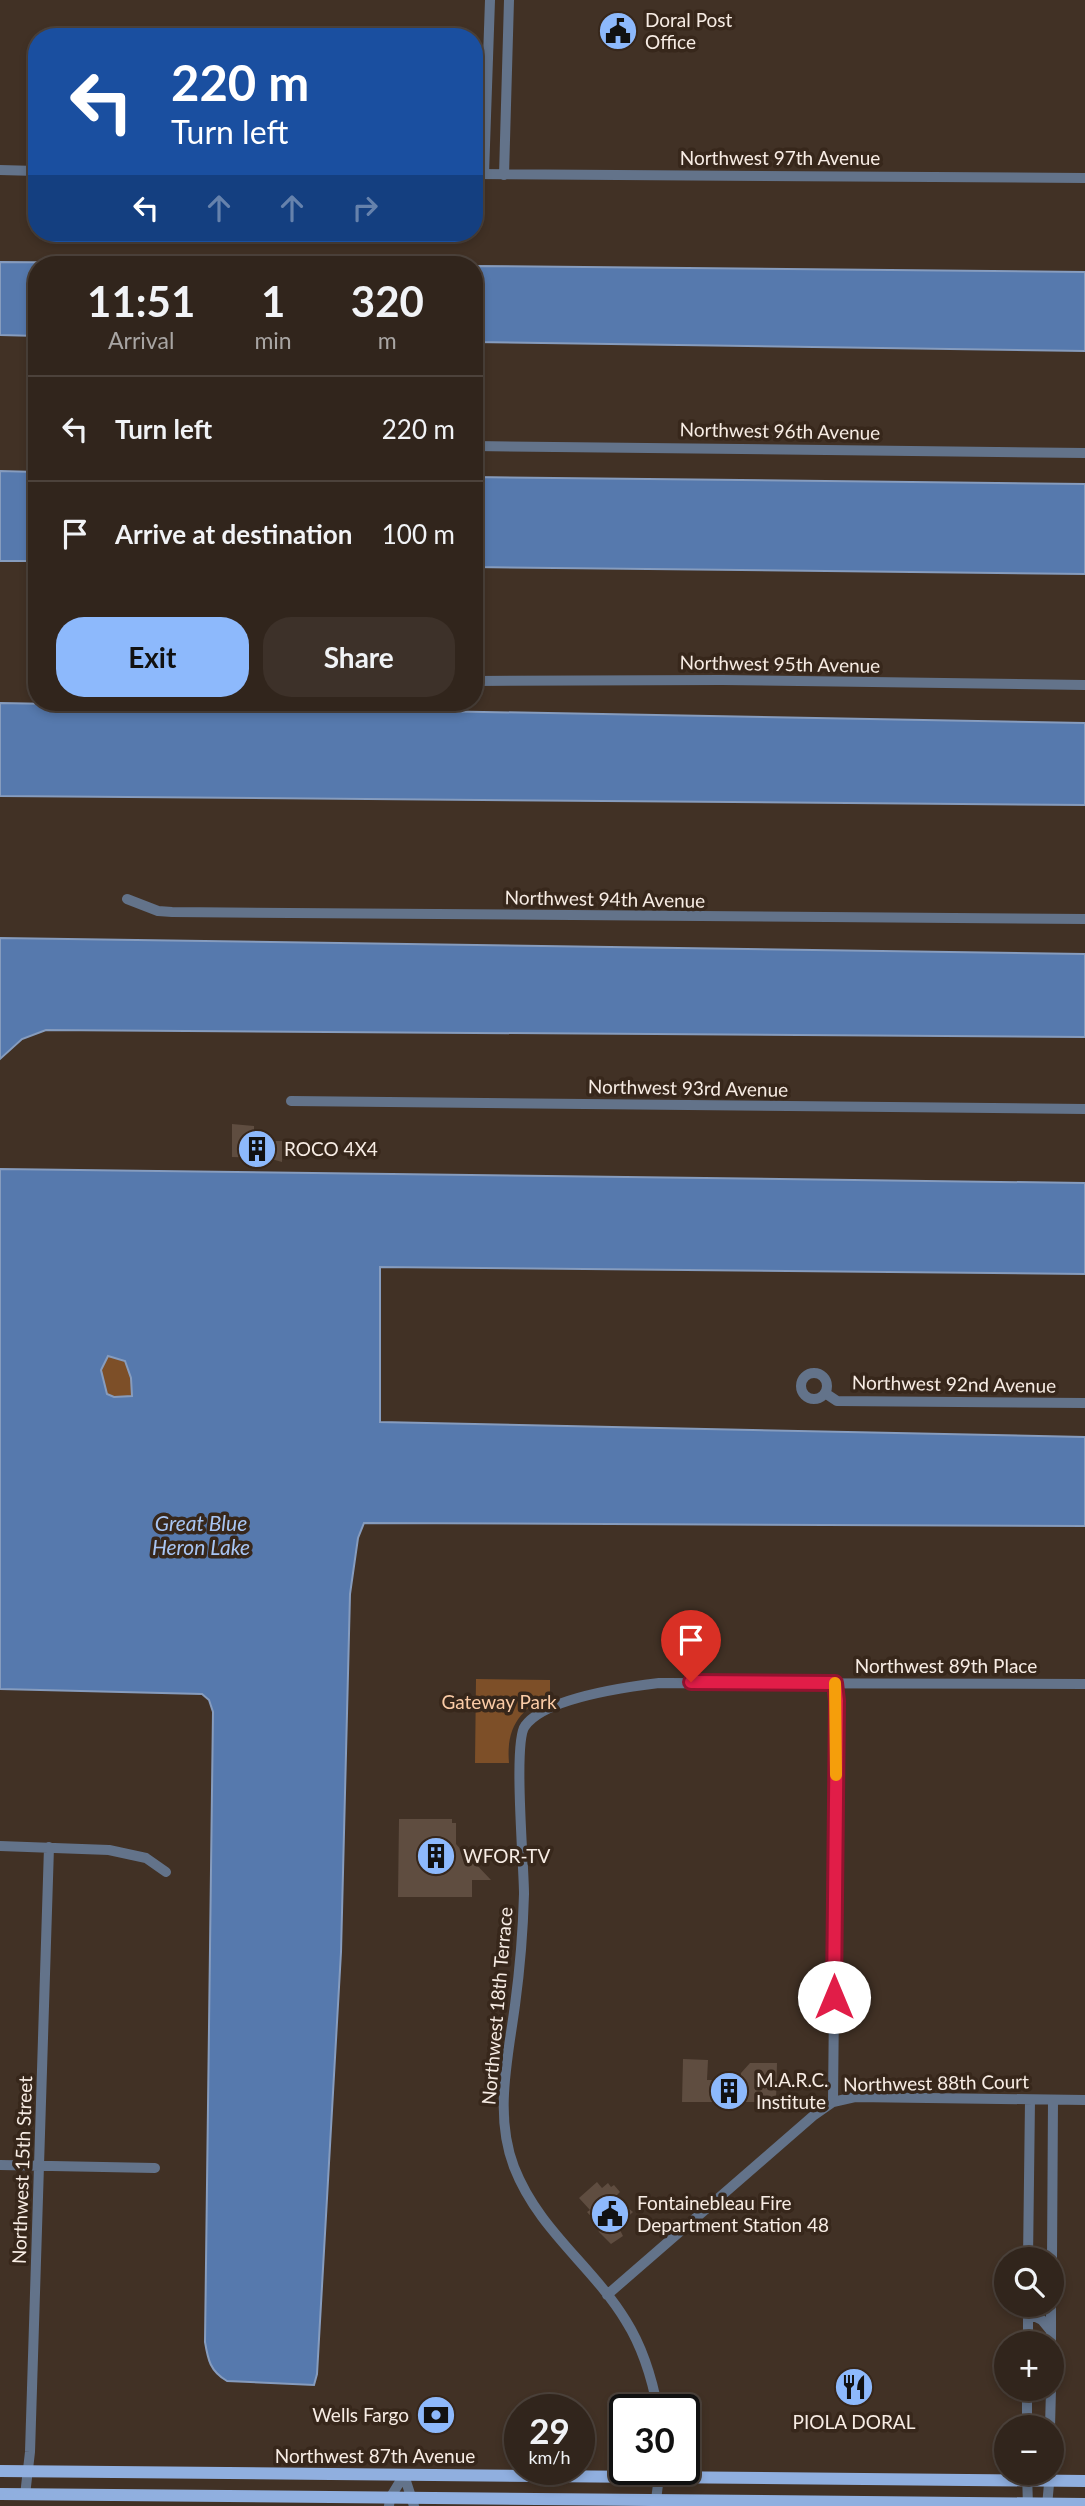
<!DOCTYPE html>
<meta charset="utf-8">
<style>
:root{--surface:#31251c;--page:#3d3129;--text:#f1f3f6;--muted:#a8a5a3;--line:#4c423b;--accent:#8db9fc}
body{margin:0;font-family:Lato,sans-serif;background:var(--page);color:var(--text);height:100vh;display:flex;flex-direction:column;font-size:26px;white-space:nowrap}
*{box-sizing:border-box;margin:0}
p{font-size:23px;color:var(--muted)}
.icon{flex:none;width:38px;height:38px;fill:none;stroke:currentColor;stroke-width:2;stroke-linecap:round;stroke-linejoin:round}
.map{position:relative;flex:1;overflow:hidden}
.side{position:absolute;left:28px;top:256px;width:455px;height:455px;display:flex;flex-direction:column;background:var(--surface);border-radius:28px;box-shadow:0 4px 10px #0003,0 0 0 2px var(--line)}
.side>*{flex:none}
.hud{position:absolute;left:28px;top:28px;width:455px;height:214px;border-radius:28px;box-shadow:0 4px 10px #0003,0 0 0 2px var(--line);background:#1a4fa0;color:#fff;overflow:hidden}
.fabs{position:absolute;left:994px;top:2247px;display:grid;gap:14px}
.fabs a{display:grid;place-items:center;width:70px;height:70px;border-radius:50%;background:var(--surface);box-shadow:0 4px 10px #0003,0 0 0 2px var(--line);font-size:35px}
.speed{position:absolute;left:504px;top:2394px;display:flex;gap:14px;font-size:35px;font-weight:700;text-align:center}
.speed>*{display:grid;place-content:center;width:91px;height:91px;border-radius:50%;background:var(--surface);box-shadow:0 4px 10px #0003,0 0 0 2px var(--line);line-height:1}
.speed small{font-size:18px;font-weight:400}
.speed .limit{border:4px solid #111;border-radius:10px;background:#fff;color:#111}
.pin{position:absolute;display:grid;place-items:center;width:60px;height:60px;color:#fff;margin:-72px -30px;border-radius:50% 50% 50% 0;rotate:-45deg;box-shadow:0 0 7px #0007}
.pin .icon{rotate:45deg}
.me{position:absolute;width:77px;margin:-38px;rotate:0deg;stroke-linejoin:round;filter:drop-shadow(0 0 5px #0008)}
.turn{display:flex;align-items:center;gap:24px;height:147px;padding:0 28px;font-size:32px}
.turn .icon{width:91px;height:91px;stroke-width:2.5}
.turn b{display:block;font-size:49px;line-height:60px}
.lanes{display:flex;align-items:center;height:66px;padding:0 28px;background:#0003;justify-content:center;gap:35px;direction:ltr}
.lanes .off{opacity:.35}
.eta{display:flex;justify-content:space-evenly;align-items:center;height:119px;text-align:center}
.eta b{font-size:42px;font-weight:700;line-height:49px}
.button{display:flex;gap:14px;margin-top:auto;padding:14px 28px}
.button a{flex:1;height:80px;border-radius:28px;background:var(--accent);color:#111;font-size:28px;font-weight:700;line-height:80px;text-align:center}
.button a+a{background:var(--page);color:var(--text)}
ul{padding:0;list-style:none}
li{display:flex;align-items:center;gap:21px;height:105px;padding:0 28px;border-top:2px solid var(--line)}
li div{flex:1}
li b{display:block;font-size:26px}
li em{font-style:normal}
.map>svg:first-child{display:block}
</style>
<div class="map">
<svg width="1085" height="2506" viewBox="0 0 1085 2506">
<rect width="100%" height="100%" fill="#413125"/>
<path fill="#7d4f28" d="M108 1356 125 1361 131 1378 132 1396 114 1397 107 1395 101 1370Z
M476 1679 550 1680V1696C518 1709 506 1730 509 1763H475Z"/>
<path fill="#5679ad" stroke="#869cbe" stroke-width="2" fill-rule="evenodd" d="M0 262 267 264H37V336L0 335Z
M474 266 1085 272V351L474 342Z
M0 471 37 472V561H0Z
M474 477 1085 484V574L474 567Z
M0 703 1085 723V805L0 796Z
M0 938 1085 954V1037L46 1030 22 1039 0 1059Z
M0 1169 1085 1183V1274L380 1267V1422L1085 1437V1526L364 1523 358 1538 350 1594 341 1952 317 2374 314 2385 227 2381C210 2371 208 2360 205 2342L213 1712 209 1700 202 1694 0 1689ZM108 1356 125 1361 131 1378 132 1396 114 1397 107 1394 101 1370Z"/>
<path fill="#5f4d40" d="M232 1124 254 1126V1141H282V1162L268 1158 232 1157Z
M399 1819H452V1823H456V1844L462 1851H473V1861L491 1880H472V1897H398Z
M683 2059 708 2060 707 2080H741V2073L750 2063H777L776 2102H682Z
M597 2182 602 2188 608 2183 611 2187 614 2185 620 2192 615 2197 633 2212 618 2226 623 2236 611 2244 599 2232 595 2221 587 2212 590 2210 579 2198Z"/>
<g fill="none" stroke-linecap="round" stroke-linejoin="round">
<path stroke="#63738a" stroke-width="10" d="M0 170 37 171
M474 174 1085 178
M484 174 490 0
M504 175 509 0
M474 446 1085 453
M474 681 722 680 1085 685
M127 899 158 911 172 912 1085 919
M291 1101 1085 1109
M801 1386a13 13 0 1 1 26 0a13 13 0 1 1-26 0Z
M825 1393 837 1401 1085 1403
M0 1846 109 1850 146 1858 166 1872
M833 2102 837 1701 835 1683
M0 2165 155 2168
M1028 2259 1030 2100
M1052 2259 1053 2100
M607 2295 813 2116 833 2102 855 2097 1085 2100
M1028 2313 1042 2320 1051 2331
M1028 2343V2305
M1051 2343V2305
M658 2410C652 2378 643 2348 626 2321 592 2265 539 2231 514 2167 494 2115 508 2058 515 2005 520 1968 523 1931 524 1894 524 1865 513 1742 525 1726 545 1698 626 1687 659 1683L1085 1684
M1027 2427V2389
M1050 2427 1051 2389
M1027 2473 1028 2506
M404 2475 414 2506
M25 2495 30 2452 49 1847
M656 2500 660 2469
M389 2506 390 2498 404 2475
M1047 2506 1050 2473"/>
<path stroke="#90afdf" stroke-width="12" d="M0 2471 1085 2481
M0 2494 1085 2504"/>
</g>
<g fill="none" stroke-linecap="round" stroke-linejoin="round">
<g stroke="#92132f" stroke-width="18">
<path id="route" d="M691 1682 835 1683 837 1701 834 1997"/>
</g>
<use href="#route" stroke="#e11d48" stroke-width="12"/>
<path stroke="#f59e0b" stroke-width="12" d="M835 1683 836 1775"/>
</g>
<defs>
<g id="civic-disc" transform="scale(2.0125)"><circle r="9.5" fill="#8db9fc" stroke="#37271b"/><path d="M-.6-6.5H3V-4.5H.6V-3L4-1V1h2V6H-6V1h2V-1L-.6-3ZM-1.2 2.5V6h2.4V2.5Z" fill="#111"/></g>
<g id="building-disc" transform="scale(2.0125)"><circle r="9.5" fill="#8db9fc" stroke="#37271b"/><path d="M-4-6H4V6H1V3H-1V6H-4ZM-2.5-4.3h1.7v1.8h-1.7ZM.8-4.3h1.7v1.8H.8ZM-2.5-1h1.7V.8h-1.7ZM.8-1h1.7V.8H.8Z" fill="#111"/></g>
<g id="restaurant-disc" transform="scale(2.0125)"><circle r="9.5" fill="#8db9fc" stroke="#37271b"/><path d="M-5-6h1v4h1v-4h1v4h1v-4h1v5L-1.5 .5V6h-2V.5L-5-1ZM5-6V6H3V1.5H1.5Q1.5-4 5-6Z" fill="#111"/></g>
<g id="bank-disc" transform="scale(2.0125)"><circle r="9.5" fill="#8db9fc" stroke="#37271b"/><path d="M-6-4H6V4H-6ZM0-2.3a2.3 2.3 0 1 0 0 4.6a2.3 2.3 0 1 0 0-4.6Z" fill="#111"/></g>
</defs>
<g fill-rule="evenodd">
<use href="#civic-disc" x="618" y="31"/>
<use href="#building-disc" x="257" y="1149"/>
<use href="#building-disc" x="436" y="1856"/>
<use href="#building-disc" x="729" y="2091"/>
<use href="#civic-disc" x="610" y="2214"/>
<use href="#restaurant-disc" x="854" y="2387"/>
<use href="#bank-disc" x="436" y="2415"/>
</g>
<g text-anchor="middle" stroke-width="7" stroke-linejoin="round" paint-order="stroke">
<g font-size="19" fill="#f7ece4" stroke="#37271b" text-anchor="start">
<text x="645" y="27">Doral Post<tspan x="645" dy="22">Office</tspan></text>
<text x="284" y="1156">ROCO 4X4</text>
<text x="463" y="1863">WFOR-TV</text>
<text x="756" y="2087">M.A.R.C.<tspan x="756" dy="22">Institute</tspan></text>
<text x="637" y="2210">Fontainebleau Fire<tspan x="637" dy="22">Department Station 48</tspan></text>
<text x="409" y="2422" text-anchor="end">Wells Fargo</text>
<text x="854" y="2429" text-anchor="middle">PIOLA DORAL</text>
</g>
<g font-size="19" fill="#f7ece4" stroke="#37271b">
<text x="780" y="165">Northwest 97th Avenue</text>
<text transform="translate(780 431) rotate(1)" y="7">Northwest 96th Avenue</text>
<text transform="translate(780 664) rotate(1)" y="7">Northwest 95th Avenue</text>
<text transform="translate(605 899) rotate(1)" y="7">Northwest 94th Avenue</text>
<text transform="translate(688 1088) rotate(1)" y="7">Northwest 93rd Avenue</text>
<text transform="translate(954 1384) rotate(1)" y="7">Northwest 92nd Avenue</text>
<text x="946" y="1673">Northwest 89th Place</text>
<text transform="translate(497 2006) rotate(-85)" y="7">Northwest 18th Terrace</text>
<text transform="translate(936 2083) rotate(-1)" y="7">Northwest 88th Court</text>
<text transform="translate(22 2170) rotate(-88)" y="7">Northwest 15th Street</text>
<text x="375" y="2463">Northwest 87th Avenue</text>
</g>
<g font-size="19" fill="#facba6" stroke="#37271b">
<text x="499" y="1709">Gateway Park</text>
</g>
<g font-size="21" font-style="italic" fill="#a8c5f3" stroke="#37271b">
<text x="201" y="1531">Great Blue<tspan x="201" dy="24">Heron Lake</tspan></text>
</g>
</g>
</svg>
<div class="fabs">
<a><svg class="icon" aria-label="search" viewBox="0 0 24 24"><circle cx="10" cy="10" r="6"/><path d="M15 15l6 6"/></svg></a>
<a>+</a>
<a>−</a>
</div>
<div class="speed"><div>29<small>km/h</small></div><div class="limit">30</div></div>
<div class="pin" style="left:691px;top:1682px;background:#d93025"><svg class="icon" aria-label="arrive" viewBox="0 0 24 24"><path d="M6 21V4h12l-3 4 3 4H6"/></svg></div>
<svg class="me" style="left:834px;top:1997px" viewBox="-20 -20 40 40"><circle r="19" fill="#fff"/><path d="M0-13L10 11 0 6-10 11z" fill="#e11d48"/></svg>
<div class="hud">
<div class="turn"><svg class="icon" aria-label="left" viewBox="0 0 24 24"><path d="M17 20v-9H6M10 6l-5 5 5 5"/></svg><div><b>220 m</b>Turn left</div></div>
<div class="lanes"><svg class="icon" aria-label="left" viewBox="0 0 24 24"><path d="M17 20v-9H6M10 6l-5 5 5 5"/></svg><svg class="icon off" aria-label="ahead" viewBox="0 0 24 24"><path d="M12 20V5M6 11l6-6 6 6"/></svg><svg class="icon off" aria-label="ahead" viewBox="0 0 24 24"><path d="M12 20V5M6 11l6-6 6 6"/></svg><svg class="icon off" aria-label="right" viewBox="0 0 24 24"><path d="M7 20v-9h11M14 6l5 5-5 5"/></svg></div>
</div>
<section class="side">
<div class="eta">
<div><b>11:51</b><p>Arrival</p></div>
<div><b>1</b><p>min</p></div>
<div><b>320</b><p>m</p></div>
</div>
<ul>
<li><svg class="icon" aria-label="left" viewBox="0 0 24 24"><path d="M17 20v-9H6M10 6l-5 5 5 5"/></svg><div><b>Turn left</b></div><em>220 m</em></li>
<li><svg class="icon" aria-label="arrive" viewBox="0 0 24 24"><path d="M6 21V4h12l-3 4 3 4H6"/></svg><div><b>Arrive at destination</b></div><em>100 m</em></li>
</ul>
<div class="button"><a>Exit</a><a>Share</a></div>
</section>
</div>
